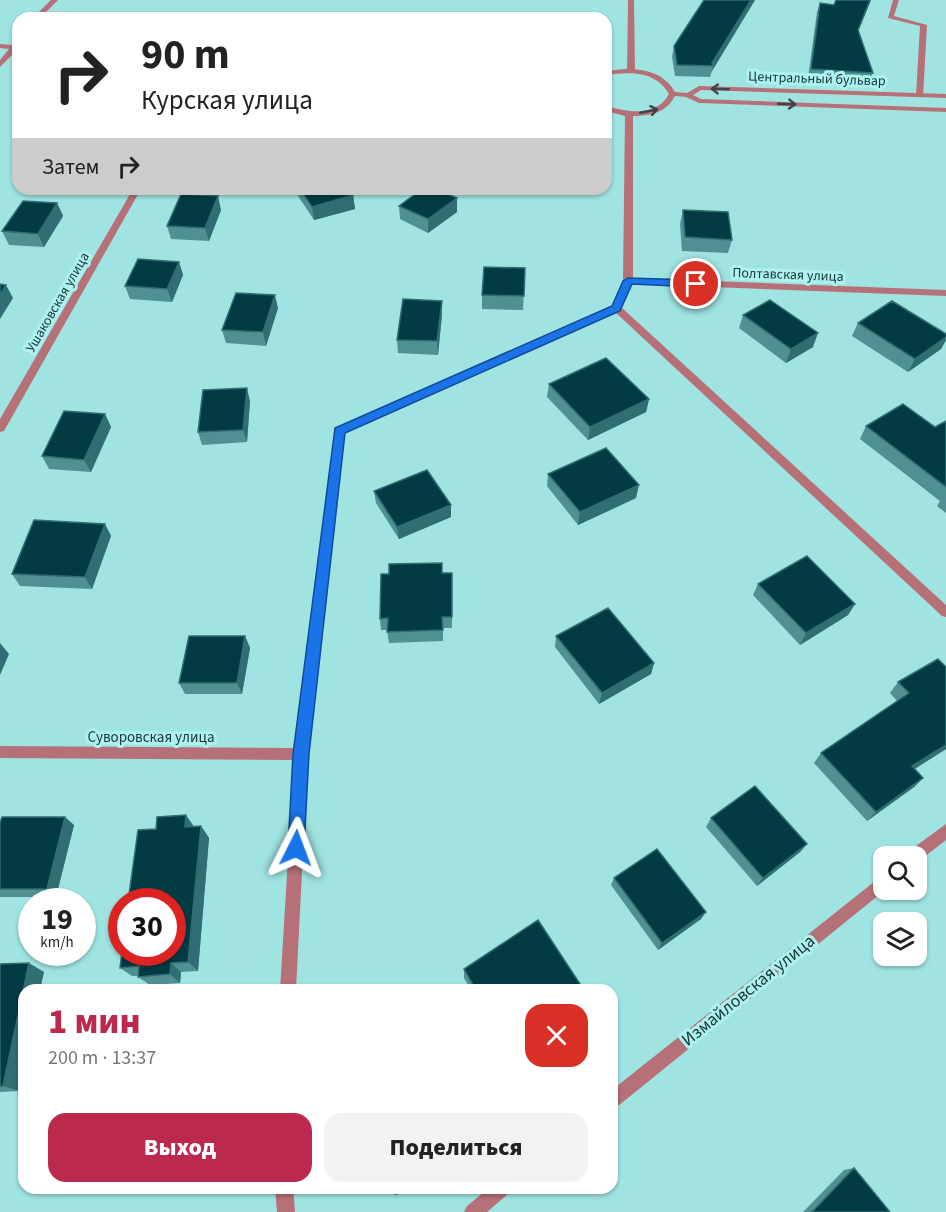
<!DOCTYPE html>
<html lang="ru">
<meta charset="utf-8">
<style>
:root{--surface:#fff;--page:#f2f2f2;--text:#222;--muted:#767676;--accent:#bb2a4d}
body{margin:0;font-family:"Source Sans 3",sans-serif;background:var(--page);color:var(--text);height:100vh;display:flex;flex-direction:column;font-size:22px;white-space:nowrap}
*{box-sizing:border-box;margin:0}
p{font-size:20px;color:var(--muted)}
.icon{flex:none;width:33px;height:33px;fill:none;stroke:currentColor;stroke-width:2;stroke-linecap:round;stroke-linejoin:round}
.map{position:relative;flex:1;overflow:hidden}
.details{position:absolute;left:18px;top:984px;width:600px;height:210px;display:flex;flex-direction:column;background:var(--surface);border-radius:18px;box-shadow:0 2px 4px #0004}
.details>*{flex:none}
.hud{position:absolute;left:12px;top:12px;width:600px;height:183px;border-radius:18px;box-shadow:0 2px 4px #0004;background:#fff;color:var(--text);overflow:hidden}
.controls{position:absolute;left:873px;top:846px;display:grid;gap:12px}
.controls a{display:grid;place-items:center;width:54px;height:54px;border-radius:12px;background:var(--surface);box-shadow:0 2px 4px #0004;font-size:30px}
.speed{position:absolute;left:18px;top:888px;display:flex;gap:12px;font-size:30px;font-weight:700;text-align:center}
.speed>*{display:grid;place-content:center;width:78px;height:78px;border-radius:50%;background:var(--surface);box-shadow:0 2px 4px #0004;line-height:1}
.speed small{font-size:15px;font-weight:400}
.speed .limit{border:9px solid #d22;background:#fff;color:#111}
.pin{position:absolute;display:grid;place-items:center;width:51px;height:51px;color:#fff;margin:-26px;border:3px solid #fff;border-radius:50%;box-shadow:0 2px 6px #0007}
.me{position:absolute;width:66px;margin:-33px;rotate:3deg;stroke-linejoin:round;filter:drop-shadow(0 0 4px #0008)}
.turn{display:flex;align-items:center;gap:21px;height:126px;padding:0 30px;font-size:27px}
.turn .icon{width:78px;height:78px;stroke-width:2.5}
.turn b{display:block;font-size:42px;line-height:51px}
.then{display:flex;align-items:center;height:57px;padding:0 30px;background:#0003;gap:12px;font-size:22px}
.round{display:grid;place-items:center;flex:none;width:63px;height:63px;border-radius:18px;background:var(--page)}
.summary{display:flex;align-items:center;justify-content:space-between;height:102px;padding:0 30px}
h1{font-size:36px;font-weight:800;line-height:45px;color:var(--accent)}
.cta{display:flex;gap:12px;margin-top:auto;padding:12px 30px}
.cta a{flex:1;height:69px;border-radius:18px;background:var(--accent);color:#fff;font-size:24px;font-weight:800;line-height:69px;text-align:center}
.cta a+a{background:var(--page);color:var(--text)}
.map>svg:first-child{display:block}
</style>
<div class="map">
<svg width="946" height="1212" viewBox="0 0 946 1212">
<rect width="100%" height="100%" fill="#9fe4e1"/>
<g fill="none" stroke-linecap="round" stroke-linejoin="round">
<path fill="#b67078" fill-rule="evenodd" d="M628 0H634L635 71 631 73 627 71Z
M893 0H899L894 16 927 25 923 97 916 95 920 26 888 18Z"/>
<path fill="#b67078" fill-rule="evenodd" d="M51 0H58L40 18H33Z
M18 40V49L0 67V60L9 49 0 48V44L12 45Z
M625 69C646 69 664 73 675 92L687 93 699 86 946 94V98L701 90 693 95 701 99 946 108V112L699 103 686 97 675 96C666 113 650 116 633 116V278L946 290V296L631 284 621 307 946 605V617L942 616 615 312 345 433 308 754 296 990H280L294 760 0 758V746L295 748 335 431 336 428 612 306 623 281 625 116 606 111V106C628 112 656 118 669 94 655 70 630 72 606 75V71Z
M133 189H141L4 431 0 432V419Z
M946 824V840L919 861 916 862V856H907L909 851Z
M884 874 885 890 618 1106 612 1108V1090Z
M275 1188H293L295 1212H277Z
M489 1188H511L508 1194 487 1212H464L467 1206Z"/>
</g>
<path fill="#509092" d="M755 0 712 71 710 77 675 76 672 57 674 46Z
M836 0H871L858 31 873 73 869 82 808 78 817 12 820 3 834 5Z
M296 189H348L353 195 355 209 314 220 298 196Z
M457 198V212L428 233 400 219 399 206Z
M57 203 63 216 44 247 9 245 2 231Z
M221 210 209 241 171 239 167 226Z
M683 210 732 240 728 253 682 251 680 224Z
M179 262 183 275 172 302 130 299 125 286Z
M525 268 523 310 482 309V295Z
M278 308 266 346 226 343 222 330Z
M442 314 438 355 398 353 397 340Z
M743 315 813 347 786 363 739 328Z
M858 323 946 334V340L941 349 908 372 852 336Z
M549 384 649 399 646 412 588 440 547 397Z
M250 401 247 442 202 445 198 432Z
M105 414 111 427 91 472 49 469 42 456Z
M946 421V513L937 506 940 501 860 439 866 426 935 427Z
M548 474 636 498 578 525 547 486Z
M374 491 451 517 399 539 376 503Z
M105 524 111 536 92 589 20 586 12 574Z
M442 573H452V628H443V641L389 643 387 630H381L380 619Z
M758 584 855 604 848 615 800 645 753 595Z
M245 636 250 648 242 694H185L179 683Z
M556 636 654 663 651 674 599 704 555 647Z
M946 667V749L915 769 923 778 914 787 867 821 814 763 821 753 897 701 890 693 898 682Z
M711 818 807 844 800 852 757 886 706 827Z
M0 823 74 825 56 897H0Z
M194 826H201L209 838 198 971 181 972 180 983 150 985 138 977V976H132L120 968Z
M614 878 701 919 658 950 611 885Z
M0 964 44 972 24 990V1073L20 1091 0 1092Z
M464 969 584 990H471L464 978Z
M854 1168 890 1212H803L844 1170Z"/>
<path fill="#316e73" d="M751 0H755L712 71 713 66 712 63Z
M870 0H871L855 39 858 30Z
M353 195 355 209 314 220 312 207Z
M218 196 221 210 209 241 205 228Z
M457 198V212L428 233V219Z
M57 203 63 216 44 247 38 234Z
M179 262 183 275 172 302 167 289Z
M6 285 13 298 0 319V295Z
M275 295 278 308 266 346 263 332Z
M442 301V314L438 355 437 341Z
M818 333 813 347 786 363 791 349Z
M946 337V340L941 349 908 372 915 359Z
M247 388 250 401 247 442 243 430Z
M649 399 646 412 588 440 590 427Z
M105 414 111 427 91 472 84 460Z
M639 485 636 498 578 525 580 512Z
M451 505V517L399 539 397 527Z
M105 524 111 536 92 589 85 577Z
M855 604 848 615 800 645 806 633Z
M245 636 250 648 242 694 237 683Z
M0 643 9 654 0 675Z
M654 663 651 674 599 704 602 693Z
M946 745V749L903 776 912 766Z
M923 778 914 787 867 821 876 812Z
M186 815 195 828 185 827Z
M65 817 74 825 56 897 47 889Z
M201 826 209 838 198 971 188 962Z
M807 844 800 852 757 886 763 878Z
M706 912 701 919 658 950 662 943Z
M29 963 44 972 40 990H24V1073L20 1091 3 1086Z
M171 963 181 972 180 983 170 974Z
M404 1188H407L397 1195 395 1194Z"/>
<path fill="#023b44" stroke="#316e73" stroke-width="1.5" d="M704 0H751L712 63 713 66 677 65 674 46Z
M836 0H870L858 30 873 73 811 69 820 3 834 5Z
M300 189H348L353 195 312 207Z
M422 189H436L457 198 428 219 399 206Z
M181 194 218 196 205 228 167 226Z
M23 201 57 203 38 234 2 231Z
M683 210 728 212 732 240 685 237Z
M138 259 179 262 167 289 125 286Z
M484 267 525 268 524 296 482 295Z
M0 284 6 285 0 295Z
M236 293 275 295 263 332 222 330Z
M403 299 442 301 437 341 397 340Z
M770 300 818 333 791 349 743 315Z
M892 301 946 334V337L915 359 858 323Z
M606 358 649 399 590 427 549 384Z
M247 388 243 430 198 432 203 390Z
M903 404 935 427 946 421V487L866 426Z
M64 411 105 414 84 460 42 456Z
M606 448 639 485 580 512 548 474Z
M427 470 451 505 397 527 374 491Z
M34 520 105 524 85 577 12 574Z
M807 556 855 604 806 633 758 584Z
M442 563V573H452V617H442L443 630 387 632 388 618 380 619 381 574H389V564Z
M608 608 654 663 602 693 556 636Z
M189 636H245L237 683H179Z
M938 659 946 667V745L912 766 923 778 876 812 821 753 909 693 898 682Z
M755 786 807 844 763 878 711 818Z
M186 815 185 827 201 826 188 962 171 963 170 974 138 977 139 966 120 968 122 952H172V902H128L138 830 156 829 157 817Z
M2 817H65L47 889H0V823Z
M657 849 706 912 662 943 614 878Z
M538 920 584 990H476L464 969Z
M29 963 3 1086H0V964Z
M854 1168 890 1212H812Z
M392 1188H404L395 1194Z"/>
<defs><path id="oneway-shaft" d="M-6 0H5M1.5-3L5.5 0L1.5 3" fill="none" stroke-width="1.6" stroke-linecap="round" stroke-linejoin="round" transform="scale(1.5)"/></defs>
<g stroke="#414446">
<use href="#oneway-shaft" transform="translate(720 89) rotate(-178)"/>
<use href="#oneway-shaft" transform="translate(787 104) rotate(2)"/>
<use href="#oneway-shaft" transform="translate(649 111) rotate(-11)"/>
</g>
<path fill="#1a73e8" stroke="#114b97" stroke-width="1.5" d="M628 278 696 280 702 284 696 287 632 284 620 311 345 433 309 754 304 848 301 854 296 856 290 854 288 848 293 754 335 428 612 306 623 281Z"/>
<g text-anchor="middle" stroke-width="6" stroke-linejoin="round" paint-order="stroke">
<g font-size="14" fill="#1a3635" stroke="#acf2ef">
<text transform="translate(817 78) rotate(2)" y="5">Центральный бульвар</text>
<text transform="translate(788 274) rotate(2)" y="5">Полтавская улица</text>
<text transform="translate(57 302) rotate(-60)" y="5">Ушаковская улица</text>
</g>
<g font-size="15" fill="#1a3635" stroke="#acf2ef">
<text x="151" y="742">Суворовская улица</text>
</g>
<g font-size="18" fill="#1a3635" stroke="#acf2ef">
<text transform="translate(748 990) rotate(-39)" y="6">Измайловская улица</text>
</g>
</g>
</svg>
<div class="controls">
<a><svg class="icon" aria-label="search" viewBox="0 0 24 24"><circle cx="10" cy="10" r="6"/><path d="M15 15l6 6"/></svg></a>
<a><svg class="icon" aria-label="layers" viewBox="0 0 24 24"><path d="M12 4l9 5-9 5-9-5zM3 14l9 5 9-5"/></svg></a>
</div>
<div class="speed"><div>19<small>km/h</small></div><div class="limit">30</div></div>
<div class="pin" style="left:696px;top:284px;background:#d93025"><svg class="icon" aria-label="arrive" viewBox="0 0 24 24"><path d="M6 21V4h12l-3 4 3 4H6"/></svg></div>
<svg class="me" style="left:296px;top:848px" viewBox="-20 -20 40 40"><path d="M0-17L14 15 0 8-14 15z" fill="#1a73e8" stroke="#fff" stroke-width="4"/></svg>
<div class="hud">
<div class="turn"><svg class="icon" aria-label="right" viewBox="0 0 24 24"><path d="M7 20v-9h11M14 6l5 5-5 5"/></svg><div><b>90 m</b>Курская улица</div></div>
<div class="then">Затем<svg class="icon" aria-label="right" viewBox="0 0 24 24"><path d="M7 20v-9h11M14 6l5 5-5 5"/></svg></div>
</div>
<section class="details">
<div class="summary"><div><h1>1 мин</h1><p>200 m · 13:37</p></div><a class="round" style="background:#d93025;color:#fff"><svg class="icon" aria-label="close" viewBox="0 0 24 24"><path d="M6 6l12 12M18 6L6 18"/></svg></a></div>
<div class="cta"><a>Выход</a><a>Поделиться</a></div>
</section>
</div>
